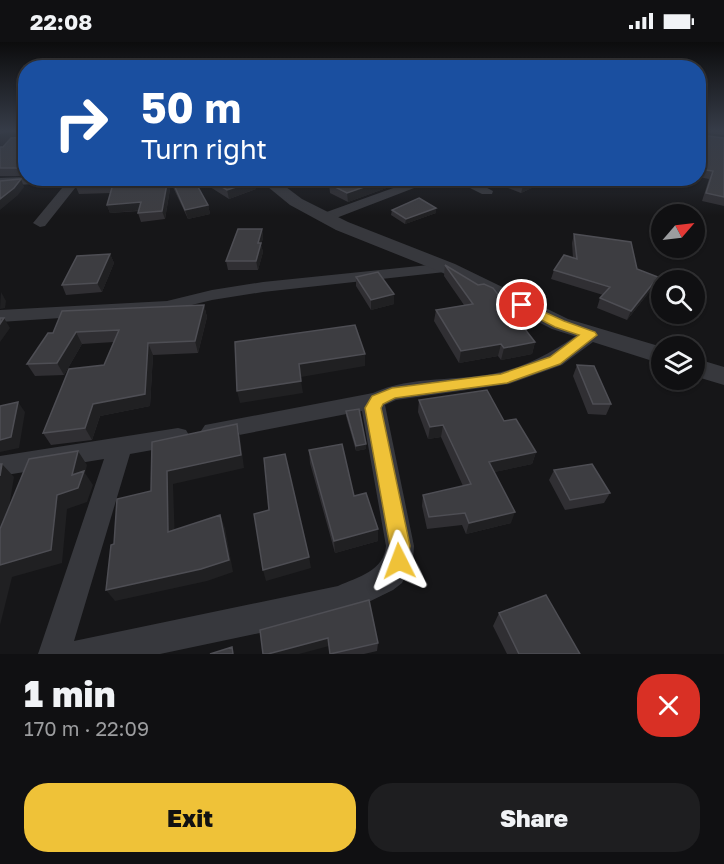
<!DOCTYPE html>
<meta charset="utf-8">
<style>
:root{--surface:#101012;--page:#1e1e20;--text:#f1f3f6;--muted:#9c9d9f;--line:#303032;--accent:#efc238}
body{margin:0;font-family:"Golos Text",sans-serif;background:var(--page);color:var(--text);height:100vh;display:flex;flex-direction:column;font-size:22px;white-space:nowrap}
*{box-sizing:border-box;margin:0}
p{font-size:20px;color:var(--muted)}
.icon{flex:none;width:33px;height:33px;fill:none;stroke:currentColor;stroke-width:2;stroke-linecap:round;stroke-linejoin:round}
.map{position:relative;height:612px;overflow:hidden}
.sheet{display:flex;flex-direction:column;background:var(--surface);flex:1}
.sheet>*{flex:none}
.hud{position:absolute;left:18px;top:18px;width:688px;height:126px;border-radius:24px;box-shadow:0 2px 4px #0004,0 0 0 2px var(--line);background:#1a4fa0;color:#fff;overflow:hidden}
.needle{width:39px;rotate:62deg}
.fabs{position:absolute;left:651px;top:162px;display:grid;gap:12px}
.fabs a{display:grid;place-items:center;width:54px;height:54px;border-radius:50%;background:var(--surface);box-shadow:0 2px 4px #0004,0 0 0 2px var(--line);font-size:30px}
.pin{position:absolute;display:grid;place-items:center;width:51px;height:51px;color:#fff;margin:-26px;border:3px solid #fff;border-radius:50%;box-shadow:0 2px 6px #0007}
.me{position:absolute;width:66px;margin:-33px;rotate:357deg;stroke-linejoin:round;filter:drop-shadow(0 0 4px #0008)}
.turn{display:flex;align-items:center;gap:21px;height:126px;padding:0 24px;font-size:27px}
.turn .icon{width:78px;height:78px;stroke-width:2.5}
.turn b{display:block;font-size:42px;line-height:51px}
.round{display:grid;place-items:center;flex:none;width:63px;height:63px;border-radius:24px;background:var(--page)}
.summary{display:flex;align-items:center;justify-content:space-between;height:102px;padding:0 24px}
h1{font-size:36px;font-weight:800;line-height:45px}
.button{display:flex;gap:12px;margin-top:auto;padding:12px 24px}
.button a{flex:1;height:69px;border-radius:24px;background:var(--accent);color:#111;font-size:24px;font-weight:800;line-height:69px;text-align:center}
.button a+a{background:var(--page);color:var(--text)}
.status{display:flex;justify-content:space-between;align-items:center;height:42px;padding:0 30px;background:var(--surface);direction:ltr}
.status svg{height:16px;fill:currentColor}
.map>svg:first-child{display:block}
</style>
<div class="status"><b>22:08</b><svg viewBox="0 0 49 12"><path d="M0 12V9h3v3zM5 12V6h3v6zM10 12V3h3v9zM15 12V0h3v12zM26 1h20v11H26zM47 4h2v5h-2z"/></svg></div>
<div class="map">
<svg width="724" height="612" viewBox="0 0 724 612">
<rect width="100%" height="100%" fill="#161618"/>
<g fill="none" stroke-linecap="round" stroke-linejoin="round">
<path fill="#37383d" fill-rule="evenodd" d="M0 88H16L0 92Z
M26 135V136H83L45 184 40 185 33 181 67 140 0 144V136Z
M421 136H440L331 178H321L319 175 321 172Z
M450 136H468L493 149 492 152H482Z
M448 221 454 223 456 226 454 229 263 250 212 258 167 269 0 280V268L167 259 212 248 263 240Z
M590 287 597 289 599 293 597 297 562 323 509 342 396 358 385 363 414 504 413 518 402 541 393 548 340 574 160 612H38L104 417 0 434V414L178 386 186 388 190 395 186 402 130 412 74 599 338 544C358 535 384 529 386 504L362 369 213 398 205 395 201 389 205 383 373 351C412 333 459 340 501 330 533 322 557 307 583 289Z"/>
<path fill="#37383d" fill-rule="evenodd" d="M257 136H274L302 157 348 180 455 222 568 277 662 305V322L552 287 441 230 336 188 290 163Z
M694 316 724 325V343L694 334Z"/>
</g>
<path fill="#302f33" d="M699 88H724V93L700 90V93L724 96V164L702 159 709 137 699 135Z
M26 95V134H0V105H3Z
M81 136H193L208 163 210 172 188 177 171 141 165 177 141 180 138 171 139 169 110 171 107 163 111 151 79 152 75 143Z
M196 136H250L255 139 256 147 229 157Z
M349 136H400V141L348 160 330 151 329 142Z
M482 136H559L552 139 549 138 521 151Z
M436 166V171L405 182 391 173 392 168Z
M262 187 263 196 261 203 263 210 258 228H228L226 219Z
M574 192 637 227 654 244 627 278 597 266 600 256 603 253 551 237 554 228 573 216 572 201Z
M110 212 114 221 102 250 66 253 62 243Z
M445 223 535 300 532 312 501 318 498 314 459 321 434 279 436 268 464 263 444 234Z
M356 235 394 262 371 268 356 244Z
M204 263 207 275 198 311 153 313 150 364 100 374 92 398 51 403 43 391 104 323 114 300 82 302 64 333 35 334 27 322 53 291Z
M577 323 611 362 606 373 588 372 573 334Z
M419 358 504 379 536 410 532 422 494 430 511 481 466 492 462 483 427 487 422 464 423 453 463 444 441 395 428 397 418 370Z
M346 369 366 407 356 409 346 374Z
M309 408 354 454 378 499 335 511 310 421Z
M554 428 610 451 604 461 565 468 549 438Z
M499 571 580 612H507L493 584Z
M260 588 378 601 377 609 364 612H330L329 604Z"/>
<path fill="#202022" d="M168 136H170L171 141 165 177 162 169Z
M390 136H400V141L348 160 347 151Z
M538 136H549V138L521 151 523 144Z
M21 137 24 145 18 153 0 168V157Z
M255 139 256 147 229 157 227 148Z
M141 160 144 168 110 171 107 163Z
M208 163 210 172 188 177 185 168Z
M436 166V171L405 182 406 177Z
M262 187 263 196 261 203 263 210 258 228 256 219 258 201Z
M110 212 114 221 102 250 97 241Z
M658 235 654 244 627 278 631 269Z
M1 250 6 259 5 266 0 267Z
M394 252V262L371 268V258Z
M204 263 207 275 198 311 195 299Z
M4 276 10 286 0 300V282Z
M76 290 82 302 64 333 57 321Z
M535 300 532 312 501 318 504 306Z
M148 301 153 313 150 364 100 374 92 398 85 386 93 362Z
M501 302 498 314 459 321 461 309Z
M365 312V324L301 335 299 322Z
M301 339 303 351 240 361 237 349Z
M18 360 25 370 19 406 0 410V398Z
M237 382 240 395 244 426 173 442 175 502 168 490 167 429Z
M443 383 441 395 428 397 430 385Z
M366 402V407L356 409V404Z
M78 409 87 423 85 431 93 443 87 460 67 467 62 521 12 535 0 583V523L57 453 72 433Z
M536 410 532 422 486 432 489 420Z
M2 422 14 435 2 507 0 506V434Z
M515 470 511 481 466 492 469 481Z
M220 473 225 486 233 530 207 539 115 559 106 548Z
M378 487V499L335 511 334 499Z
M309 515 311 526 266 539 263 528Z
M328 596 329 604 299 612H268Z"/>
<path fill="#3d3d41" stroke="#4e4e54" stroke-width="1.5" d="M699 88H700V93L724 96V155L706 151 713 129 699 127Z
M26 95V126H0V105H3L11 96Z
M81 136H168L162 169 138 171 141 160 107 163 113 142 75 143Z
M171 136H193L208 163 185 168Z
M207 136H250L255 139 227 148Z
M349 136H390L347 151 329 142Z
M503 136H538L523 144Z
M21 137 14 146 0 157V139Z
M419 156 436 166 406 177 392 168Z
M238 187H262L258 201H261L256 219H226Z
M574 192 631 200 637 227 658 235 631 269 600 256 610 245 554 228 564 213 577 217Z
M110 212 97 241 62 243 77 214Z
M445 223 478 243 484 242 493 246 535 300 504 306 501 302 461 309 436 268 473 262Z
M378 230 394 252 371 258 356 235Z
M204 263 195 299 148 301 145 352 93 362 85 386 43 391 69 327 104 323 119 288 76 290 57 321 27 322 48 291H53L62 269Z
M0 276H4L0 282Z
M355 283 365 312 299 322 301 339 237 349 235 300Z
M577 323 594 324 611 362H593Z
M487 348 504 379 516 377 536 410 489 420 515 470 469 481 465 471 429 475 423 453 471 442 443 383 430 385 419 358Z
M18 360 11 395 0 398V364Z
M359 367 366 402 356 404 346 369Z
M237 382 241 413 167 429 168 490 220 473 229 518 201 527 106 548 111 503 114 502 117 457 151 449 152 400Z
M342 402 354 454 366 451 378 487 334 499 309 408Z
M78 409 72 433 84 429 78 446 57 453 51 508 0 523V487L29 417Z
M285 412 309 515 263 528 254 472 269 468 264 416Z
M0 422H2L0 434Z
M592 422 610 451 570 458 554 428Z
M546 553 580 612H519L499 571Z
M369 558 378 601 330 612 328 596 268 612H263L260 588Z
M232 605 233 612H210Z"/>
<linearGradient id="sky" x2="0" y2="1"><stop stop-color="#0c0c0d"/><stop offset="0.51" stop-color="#363c48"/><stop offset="1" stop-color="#363c48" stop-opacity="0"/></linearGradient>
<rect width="724" height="174" fill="url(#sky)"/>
<path fill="#efc238" stroke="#9b7e24" stroke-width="1.5" d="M522 260 564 279 595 290 597 293 560 322 507 341 395 356 383 362 381 366 410 504 406 526 399 528 392 526 389 519 390 504 365 366 372 354 392 346 501 332 550 315 579 293 555 285 518 266 516 263 518 261Z"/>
</svg>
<div class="fabs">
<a><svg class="needle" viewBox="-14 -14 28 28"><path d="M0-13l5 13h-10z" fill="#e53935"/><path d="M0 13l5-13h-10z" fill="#9c9d9f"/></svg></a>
<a><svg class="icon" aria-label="search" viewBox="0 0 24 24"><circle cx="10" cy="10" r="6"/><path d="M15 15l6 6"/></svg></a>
<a><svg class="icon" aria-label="layers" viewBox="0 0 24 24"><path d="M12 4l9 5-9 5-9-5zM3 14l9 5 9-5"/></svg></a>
</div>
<div class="pin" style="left:522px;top:263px;background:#d93025"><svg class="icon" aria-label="arrive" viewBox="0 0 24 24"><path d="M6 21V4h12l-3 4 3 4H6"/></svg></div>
<svg class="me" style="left:399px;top:519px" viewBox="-20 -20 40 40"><path d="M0-17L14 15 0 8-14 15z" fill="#efc238" stroke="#fff" stroke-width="4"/></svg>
<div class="hud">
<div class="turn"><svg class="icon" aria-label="right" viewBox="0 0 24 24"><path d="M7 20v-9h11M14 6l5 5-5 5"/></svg><div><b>50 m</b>Turn right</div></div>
</div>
</div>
<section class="sheet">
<div class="summary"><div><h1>1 min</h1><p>170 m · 22:09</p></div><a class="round" style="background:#d93025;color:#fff"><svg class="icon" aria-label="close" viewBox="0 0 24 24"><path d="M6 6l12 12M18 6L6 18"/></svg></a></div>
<div class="button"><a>Exit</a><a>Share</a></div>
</section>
